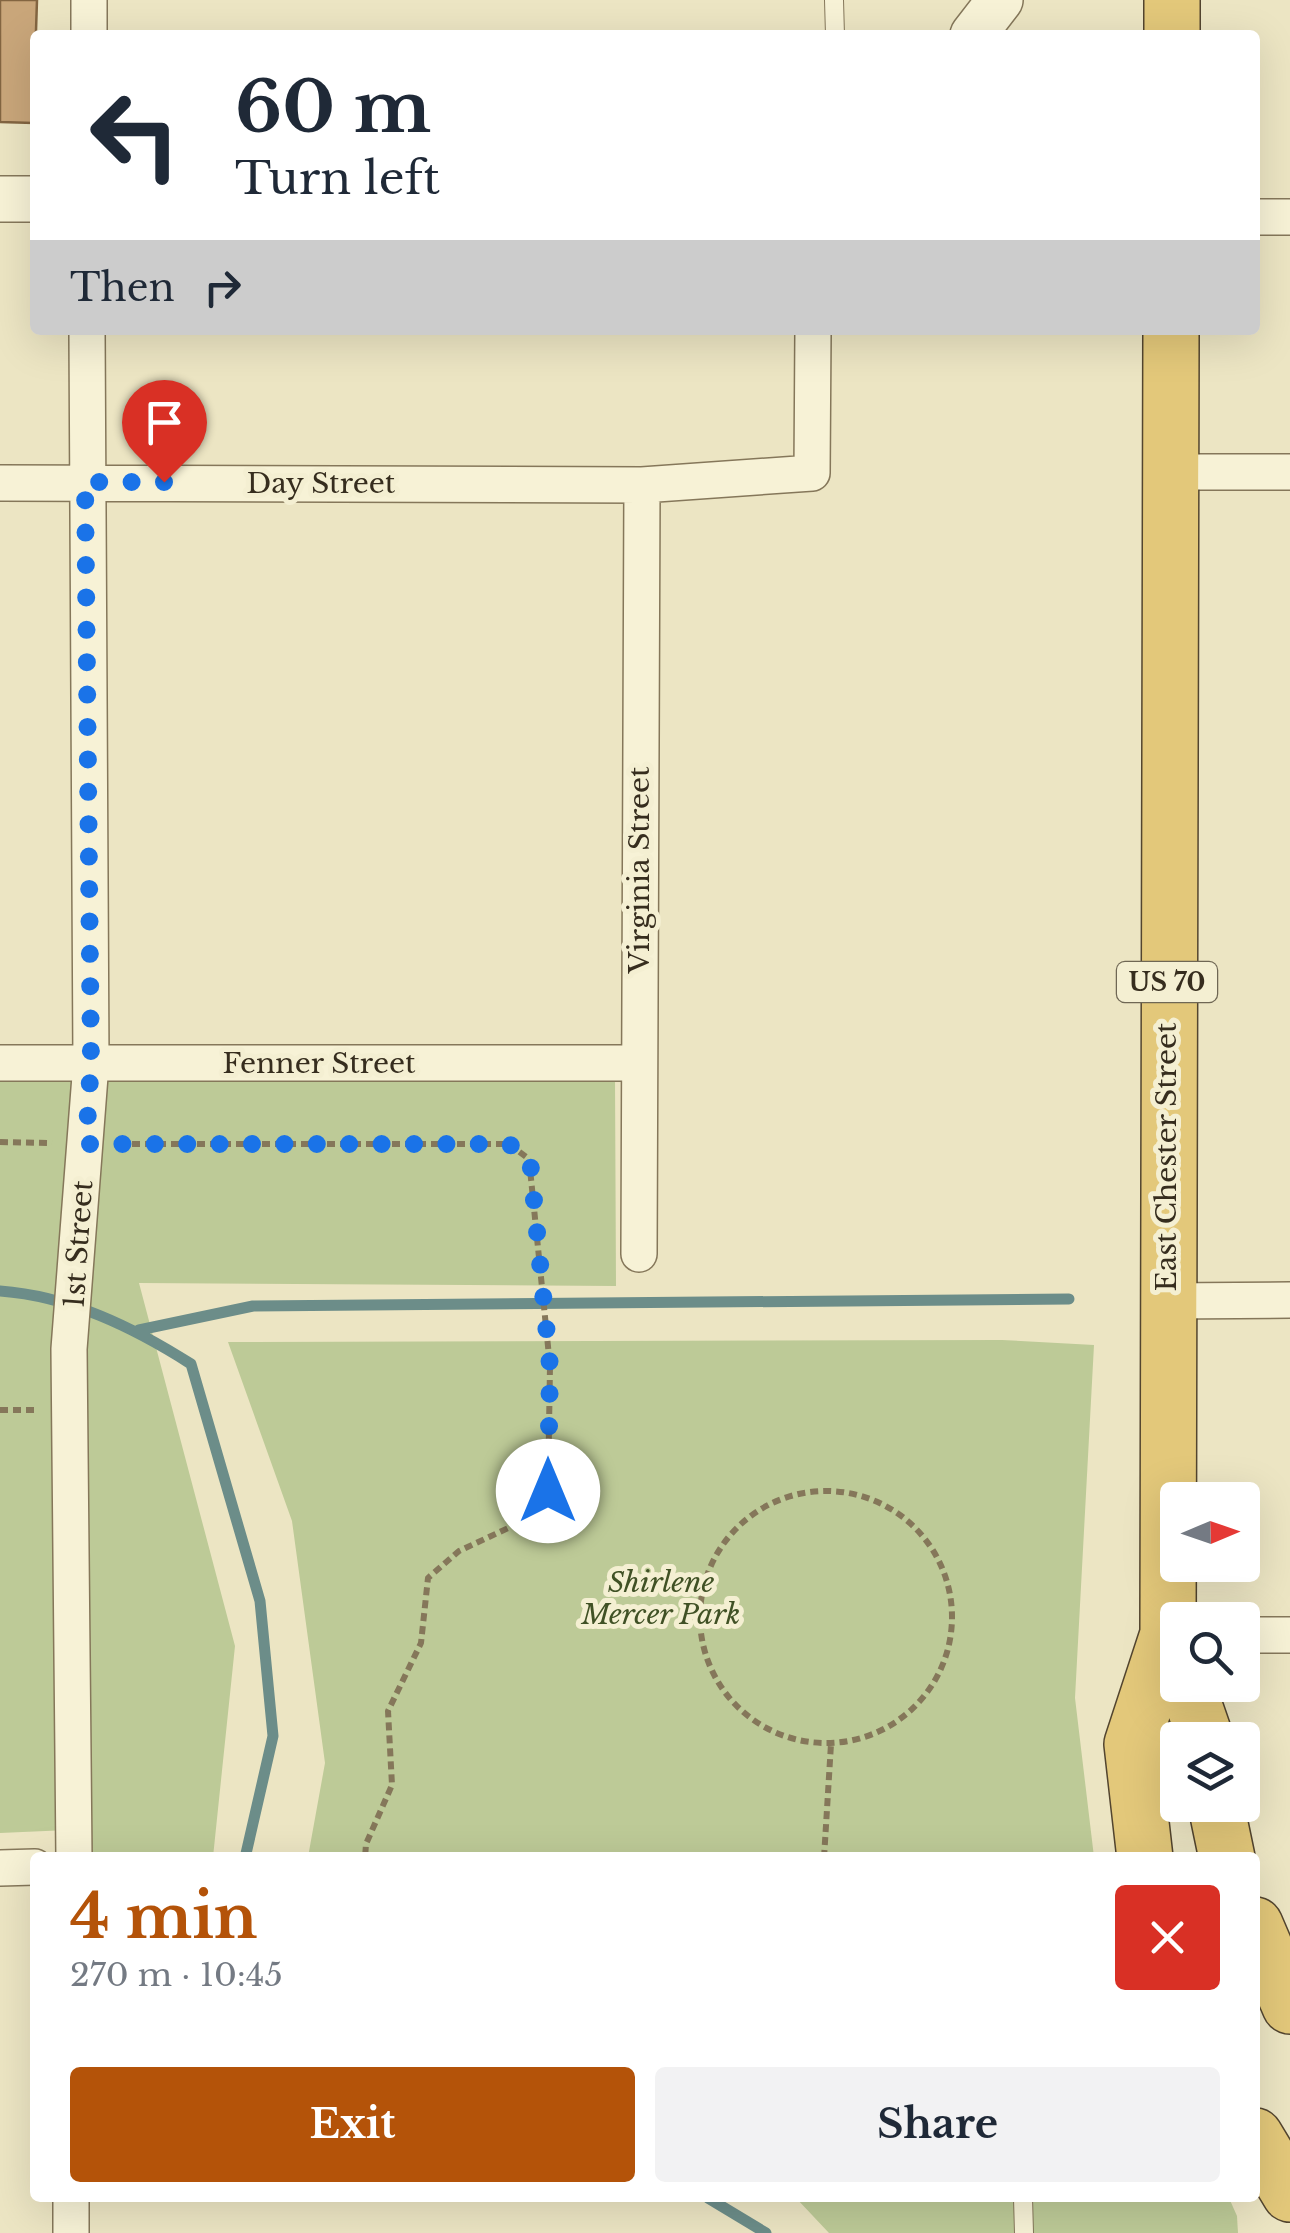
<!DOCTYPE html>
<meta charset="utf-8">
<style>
:root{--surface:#fff;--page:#f2f2f3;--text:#1f2937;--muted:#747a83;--accent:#b45309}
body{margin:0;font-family:"Libre Baskerville",serif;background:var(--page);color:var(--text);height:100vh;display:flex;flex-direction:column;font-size:38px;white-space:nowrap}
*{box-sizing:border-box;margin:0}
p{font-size:32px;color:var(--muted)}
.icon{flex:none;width:55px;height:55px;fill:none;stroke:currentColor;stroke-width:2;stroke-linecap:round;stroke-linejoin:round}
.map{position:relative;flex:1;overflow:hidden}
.sheet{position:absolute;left:30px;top:1852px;width:1230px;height:350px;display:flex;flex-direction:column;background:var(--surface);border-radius:10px;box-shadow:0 10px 40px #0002}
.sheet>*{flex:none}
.banner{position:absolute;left:30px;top:30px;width:1230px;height:305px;border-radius:10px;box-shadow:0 10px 40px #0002;background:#fff;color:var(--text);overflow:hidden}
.needle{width:65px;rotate:88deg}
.controls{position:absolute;left:1160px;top:1482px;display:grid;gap:20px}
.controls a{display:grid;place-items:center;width:100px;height:100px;border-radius:10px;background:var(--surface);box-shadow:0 10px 40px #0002;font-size:50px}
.pin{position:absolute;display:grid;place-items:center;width:85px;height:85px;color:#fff;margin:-102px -42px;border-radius:50% 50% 50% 0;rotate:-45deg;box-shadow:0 0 10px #0007}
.pin .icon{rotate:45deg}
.me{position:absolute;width:110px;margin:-55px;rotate:0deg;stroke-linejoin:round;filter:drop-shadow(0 0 8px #0008)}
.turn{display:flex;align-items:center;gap:35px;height:210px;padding:0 40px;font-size:45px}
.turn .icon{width:130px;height:130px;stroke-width:2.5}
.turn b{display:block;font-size:70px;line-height:85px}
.then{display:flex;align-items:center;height:95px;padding:0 40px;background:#0003;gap:20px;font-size:38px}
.round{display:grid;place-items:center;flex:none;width:105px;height:105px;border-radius:10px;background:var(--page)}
.headline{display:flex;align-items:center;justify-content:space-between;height:170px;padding:0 40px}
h1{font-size:60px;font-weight:700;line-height:75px;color:var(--accent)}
.primary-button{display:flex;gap:20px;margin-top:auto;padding:20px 40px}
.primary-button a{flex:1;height:115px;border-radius:10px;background:var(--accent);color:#fff;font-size:40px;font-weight:700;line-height:115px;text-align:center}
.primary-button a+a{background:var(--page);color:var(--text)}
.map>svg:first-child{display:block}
</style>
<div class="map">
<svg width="1290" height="2233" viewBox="0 0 1290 2233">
<rect width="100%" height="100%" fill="#ece5c3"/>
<path fill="#bdca97" d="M0 1077 615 1078 616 1286 139 1283 235 1646 213 1857H93L91 1829 0 1833Z
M1002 1340 1094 1345 1075 1698 1094 1857H308L325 1763 292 1521 228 1342Z
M796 2198H1229L1237 2216 1238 2233H829Z"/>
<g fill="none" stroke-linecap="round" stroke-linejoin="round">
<path stroke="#6c8d89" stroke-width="11" d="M0 1291C69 1296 133 1327 191 1364L260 1601 273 1736 245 1858
M139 1330 253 1306 1069 1299
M708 2198 766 2233"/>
</g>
<path fill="#c9a67a" stroke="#836541" stroke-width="2.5" d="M0 0H37L33 123 0 122Z"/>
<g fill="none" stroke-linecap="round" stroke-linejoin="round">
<g stroke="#85775a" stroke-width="20">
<path id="service" d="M834 0 835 35
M1023 2198 1024 2233"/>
</g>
<g stroke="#85775a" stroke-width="38">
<path id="minor" d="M89 35V0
M1255 217H1290
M1169 472H1290
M0 483 642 485 812 473 813 330
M0 1063H638
M639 1254 642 485
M1166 1301 1290 1300
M1242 1635H1290
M74 1858 69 1349 91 1063 87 330
M0 1868 35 1867
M71 2233V2198"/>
</g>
<g stroke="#85775a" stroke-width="48">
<path id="tertiary" d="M973 35 1000 0
M0 199H35"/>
</g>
<g stroke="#53452f" stroke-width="58">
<path id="trunk" d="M1172 0V35
M1187 1685 1206 1740
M1216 1805 1227 1858
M1145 1858 1132 1744 1168 1634 1171 330
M1255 1925 1290 2006
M1255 2136 1290 2194"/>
</g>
<path stroke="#85775a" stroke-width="6" stroke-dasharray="8 5" stroke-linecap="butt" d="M0 1142 52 1143
M119 1144H509L529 1159 550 1366 548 1491 534 1516 459 1551 428 1578 421 1643 388 1711 392 1785 366 1844 365 1858
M0 1410H34
M700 1617a126 126 0 1 1 252 0a126 126 0 1 1-252 0Z
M824 1858 831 1744"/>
<use href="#service" stroke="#f7f2d6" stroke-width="18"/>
<use href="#minor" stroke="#f7f2d6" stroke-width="35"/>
<use href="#tertiary" stroke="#f7f2d6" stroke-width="45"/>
<use href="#trunk" stroke="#e3c87a" stroke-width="55"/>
</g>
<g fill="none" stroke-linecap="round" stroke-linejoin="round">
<path stroke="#1a73e8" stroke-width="18" stroke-dasharray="0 32.4" d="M164 482H85L91 1063 86 1144H509L530 1159 550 1366 548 1491"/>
</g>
<g text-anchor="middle" stroke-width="10" stroke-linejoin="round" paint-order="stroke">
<rect fill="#f4efd2" stroke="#6f6754" stroke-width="2.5" x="1117" y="962" width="100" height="40" rx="8"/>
<g font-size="25" font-weight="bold" fill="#362d1e">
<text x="1167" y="991">US 70</text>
</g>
<g font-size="28" fill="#362d1e" stroke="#f4efd2">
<text x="321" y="493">Day Street</text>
<text transform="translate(639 870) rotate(-90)" y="10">Virginia Street</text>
<text x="319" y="1073">Fenner Street</text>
<text transform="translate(1166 1157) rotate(-90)" y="10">East Chester Street</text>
<text transform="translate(78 1244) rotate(-86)" y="10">1st Street</text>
</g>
<g font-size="28" font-style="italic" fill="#405125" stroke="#f4efd2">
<text x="661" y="1592">Shirlene<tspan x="661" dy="32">Mercer Park</tspan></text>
</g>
</g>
</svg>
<div class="controls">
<a><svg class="needle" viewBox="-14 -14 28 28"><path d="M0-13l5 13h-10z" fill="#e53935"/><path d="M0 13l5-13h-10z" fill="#747a83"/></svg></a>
<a><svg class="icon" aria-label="search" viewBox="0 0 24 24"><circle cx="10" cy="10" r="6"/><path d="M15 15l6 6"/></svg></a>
<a><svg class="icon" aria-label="layers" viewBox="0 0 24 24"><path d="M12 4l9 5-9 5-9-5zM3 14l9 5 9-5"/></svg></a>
</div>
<div class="pin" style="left:164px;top:482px;background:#d93025"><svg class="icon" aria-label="arrive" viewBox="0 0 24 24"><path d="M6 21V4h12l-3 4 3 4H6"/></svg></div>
<svg class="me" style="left:548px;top:1491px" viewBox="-20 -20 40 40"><circle r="19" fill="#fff"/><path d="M0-13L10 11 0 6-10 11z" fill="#1a73e8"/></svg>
<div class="banner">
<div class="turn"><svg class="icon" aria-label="left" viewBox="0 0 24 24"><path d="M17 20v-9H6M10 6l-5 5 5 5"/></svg><div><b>60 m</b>Turn left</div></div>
<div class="then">Then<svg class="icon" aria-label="right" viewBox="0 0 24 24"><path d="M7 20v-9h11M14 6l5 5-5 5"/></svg></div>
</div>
<section class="sheet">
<div class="headline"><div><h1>4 min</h1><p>270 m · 10:45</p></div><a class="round" style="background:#d93025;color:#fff"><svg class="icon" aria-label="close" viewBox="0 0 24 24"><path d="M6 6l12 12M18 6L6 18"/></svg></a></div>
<div class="primary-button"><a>Exit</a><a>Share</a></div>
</section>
</div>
